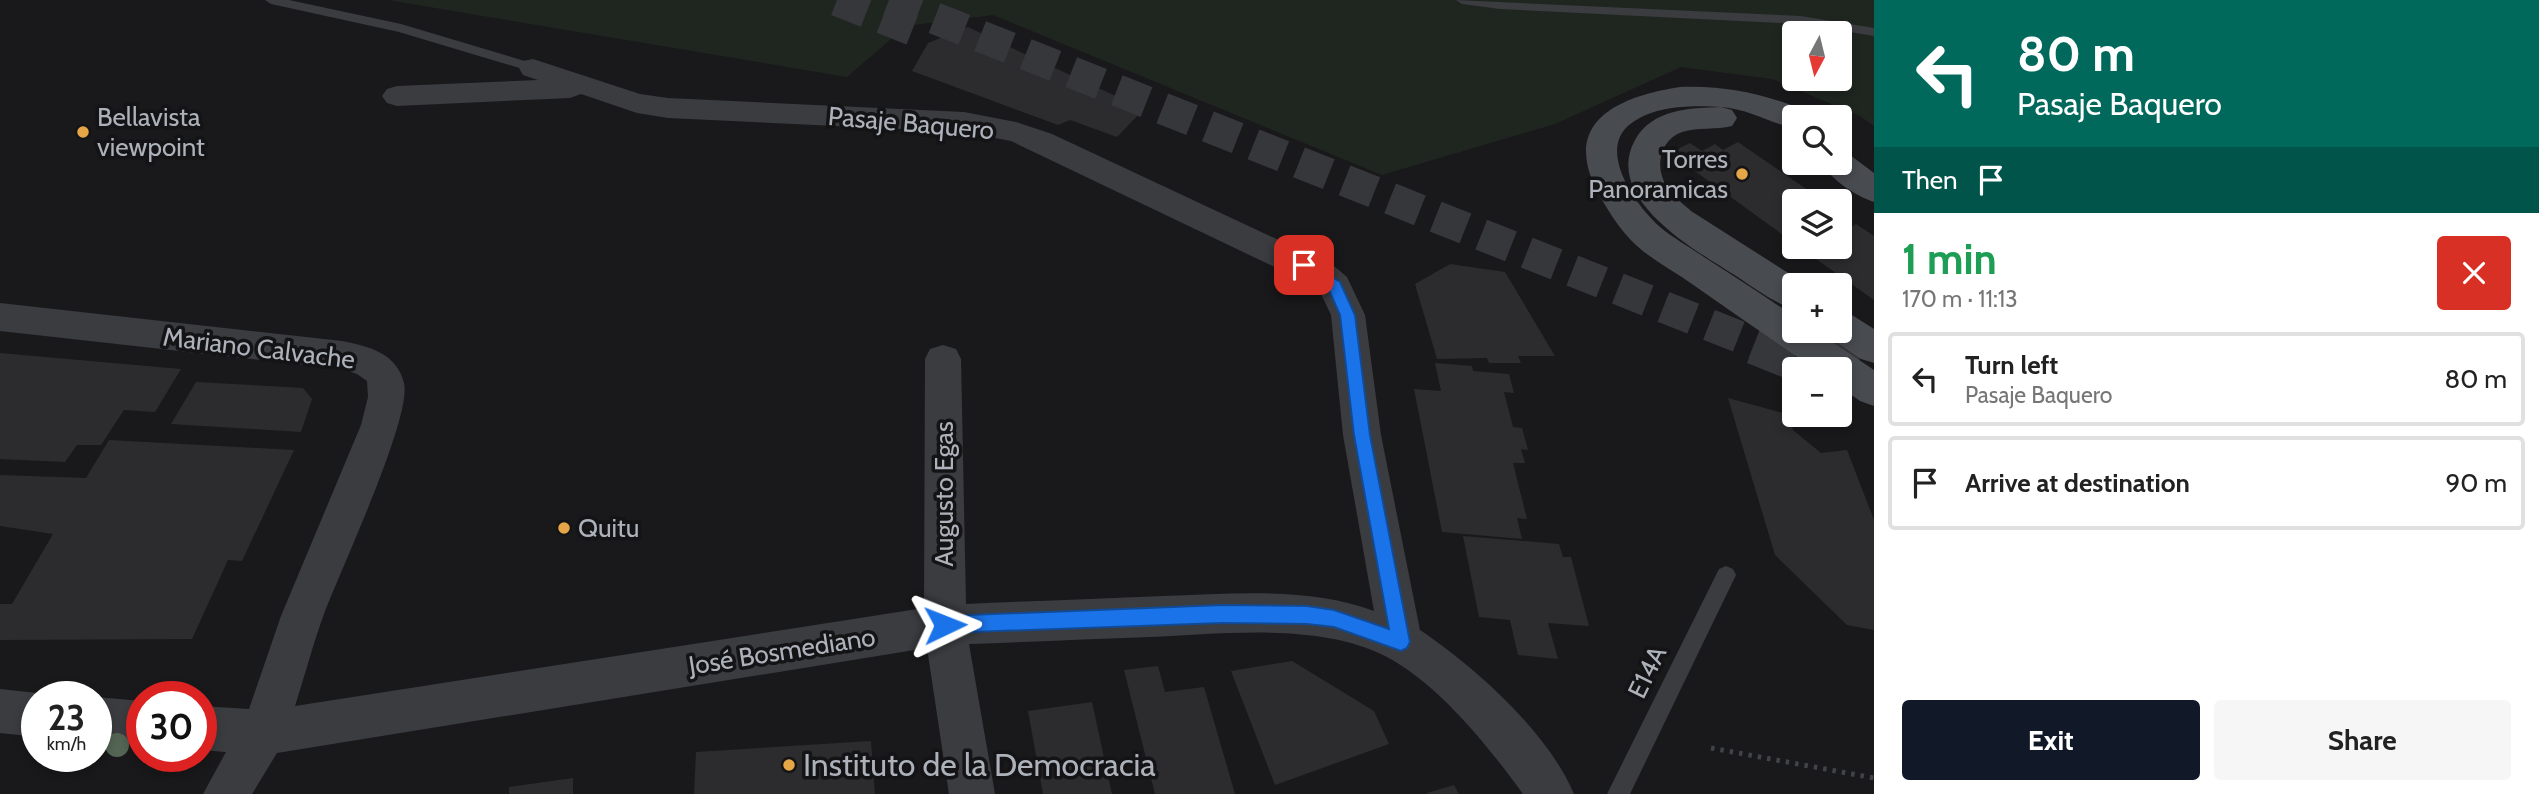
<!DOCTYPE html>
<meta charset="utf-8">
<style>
:root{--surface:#fff;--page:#f6f6f6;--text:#222;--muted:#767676;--line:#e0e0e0;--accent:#111827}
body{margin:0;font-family:Cabin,sans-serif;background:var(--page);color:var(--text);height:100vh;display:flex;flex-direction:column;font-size:26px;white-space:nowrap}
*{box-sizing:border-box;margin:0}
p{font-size:23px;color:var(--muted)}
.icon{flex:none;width:38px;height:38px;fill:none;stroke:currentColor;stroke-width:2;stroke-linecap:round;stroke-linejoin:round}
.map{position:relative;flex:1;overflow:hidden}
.drawer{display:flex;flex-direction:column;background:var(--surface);width:665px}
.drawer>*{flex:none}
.banner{background:#00695c;color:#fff;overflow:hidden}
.needle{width:46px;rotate:187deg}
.buttons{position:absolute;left:1782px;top:21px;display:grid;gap:14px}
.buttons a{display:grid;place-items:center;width:70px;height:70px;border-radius:7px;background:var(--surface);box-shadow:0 4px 10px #0003;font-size:35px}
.speed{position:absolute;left:21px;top:681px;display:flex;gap:14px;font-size:35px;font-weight:700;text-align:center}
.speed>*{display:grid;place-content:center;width:91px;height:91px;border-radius:50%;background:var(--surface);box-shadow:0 4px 10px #0003;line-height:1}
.speed small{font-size:18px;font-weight:400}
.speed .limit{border:10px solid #d22;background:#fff;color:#111}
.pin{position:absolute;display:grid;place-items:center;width:60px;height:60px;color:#fff;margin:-30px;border-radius:14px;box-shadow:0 4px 10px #0006}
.me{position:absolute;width:77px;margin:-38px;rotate:88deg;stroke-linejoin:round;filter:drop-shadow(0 0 5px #0008)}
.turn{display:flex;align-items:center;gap:24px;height:147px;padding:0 28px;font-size:32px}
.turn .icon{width:91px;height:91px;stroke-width:2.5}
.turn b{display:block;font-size:49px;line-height:60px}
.then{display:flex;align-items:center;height:66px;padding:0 28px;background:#0003;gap:14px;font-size:26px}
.round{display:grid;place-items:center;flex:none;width:74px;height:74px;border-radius:7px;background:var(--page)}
.summary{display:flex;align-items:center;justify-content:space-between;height:119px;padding:0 28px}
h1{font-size:42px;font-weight:800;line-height:52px;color:#1e9e55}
.button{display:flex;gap:14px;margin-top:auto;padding:14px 28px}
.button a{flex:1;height:80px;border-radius:7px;background:var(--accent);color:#fff;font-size:28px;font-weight:800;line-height:80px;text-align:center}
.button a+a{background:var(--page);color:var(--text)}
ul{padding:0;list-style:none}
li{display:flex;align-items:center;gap:21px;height:94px;margin:0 14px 10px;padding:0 14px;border:4px solid var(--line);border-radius:7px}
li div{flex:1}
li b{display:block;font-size:26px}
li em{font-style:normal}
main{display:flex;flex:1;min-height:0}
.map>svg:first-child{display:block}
</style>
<main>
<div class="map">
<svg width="1874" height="794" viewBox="0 0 1874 794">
<rect width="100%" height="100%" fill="#19191b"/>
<path fill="#1f2620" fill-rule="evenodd" d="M388 0H1874V126L1860 116 1772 79 1681 67 1555 124 1382 175 993 15 906 26 847 77ZM1794 33H1839V79H1794Z"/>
<path fill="#2c2c2f" d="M968 27 1014 49 1144 109 1117 137 1070 120 1058 125 912 71 928 43Z
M1738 142 1815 195 1804 201H1794V243L1670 153 1690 143 1702 151 1715 144 1723 150Z
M1856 224 1874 236V300L1799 247H1839V234Z
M1450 264 1505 272 1555 356H1518L1521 363H1489L1487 358 1437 359 1415 284Z
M0 353 181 369 155 412 124 410 101 445H77L65 462 0 459Z
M1435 363 1472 366 1473 371 1509 374 1514 393 1504 392 1513 427 1522 428 1528 450 1521 449 1525 463H1513L1527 519 1517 518 1522 539 1442 532 1414 389 1441 391Z
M196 382 303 388 312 399 301 432 171 424Z
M1728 398 1790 415 1793 430 1821 453 1847 450 1874 520V630L1847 625 1775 555Z
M109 440 294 450 242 561 228 560 192 639 0 640V604H12L53 534 0 526V475L86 478Z
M1463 536 1559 544 1563 557H1571L1589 626 1548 623 1558 659 1518 655 1510 620 1479 617Z
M1292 661 1374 711 1389 744 1275 785 1231 671Z
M1158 666 1165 692 1204 687 1235 794H1155L1124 670Z
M1092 702 1112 794H1043L1028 711Z
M871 741 875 794H694L696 752Z
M573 778V794H509V787Z
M1454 785 1459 794H1428L1427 793Z"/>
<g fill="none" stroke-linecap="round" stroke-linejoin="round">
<path stroke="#36373b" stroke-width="32" stroke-dasharray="32 17" stroke-linecap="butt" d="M837 0 913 30
M889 0 1760 345"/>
<path stroke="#36373b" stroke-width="43" stroke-dasharray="43 21" stroke-linecap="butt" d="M1755 343 1790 357 1874 367"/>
<path stroke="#404347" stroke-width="5" stroke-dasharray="3.5 6" stroke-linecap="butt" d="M1711 748 1874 778"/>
<path fill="#3a3c40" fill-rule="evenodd" d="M265 0H289L401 24 538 65 540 68 533 72 399 32 271 4Z
M1456 0 1801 16 1874 28V36L1801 24 1500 9 1462 4Z
M1726 566 1733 569 1736 575 1630 794H1607L1719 569Z"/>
<path fill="#3a3c40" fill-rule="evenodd" d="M533 59 640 94 668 98 964 112 1016 122 1052 134 1334 266 1347 277 1365 315 1381 435 1420 630C1475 667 1548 732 1574 794H1523C1489 747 1438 683 1385 656 1319 622 1222 634 1150 637 1090 639 1029 642 969 644L995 794H949L927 648 277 753 252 794H203L226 752 201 750V706L249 709 281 616 361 425 368 397 367 381 357 374 342 369 0 331V303L342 341C368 346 397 353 404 383 412 418 340 571 324 614 313 644 305 675 295 706L924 608 925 359 930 349 943 345 956 349 961 359 966 604C1031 601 1097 599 1163 596 1232 594 1308 586 1374 611L1343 435 1331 315 1321 294 1310 284 1011 141 964 132 668 118 637 113 581 94 570 98 397 106 387 103 382 96 387 89 397 86 538 80 523 75 519 68 523 61Z
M0 689 37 693 46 696H37V737L0 733Z
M96 697 142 701V745L96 741Z"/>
<path fill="#484b50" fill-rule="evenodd" d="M1680 87C1725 85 1763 94 1805 110L1809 117H1794V129C1770 122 1747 109 1722 107 1692 105 1653 105 1629 125 1597 152 1637 207 1660 227 1673 238 1690 247 1704 257 1734 276 1764 296 1794 316V331H1816L1874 370V406L1860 401 1839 386V369H1815C1774 341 1733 313 1692 284 1674 271 1652 260 1636 245 1622 232 1610 214 1601 198 1558 124 1615 97 1680 87Z
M1721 107 1732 110 1737 118 1732 126C1716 130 1698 127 1682 132 1659 140 1654 169 1668 188 1674 197 1683 204 1691 211L1807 285H1794V309C1772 302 1753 287 1733 274 1693 249 1603 198 1635 140 1652 109 1690 108 1721 107Z
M1839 152 1850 155 1874 173V202C1856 196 1831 180 1822 163H1839Z
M1839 311 1852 315 1874 329V363L1861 359 1826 335 1824 331H1839Z"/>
</g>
<circle fill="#546555" cx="117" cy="745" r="12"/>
<path fill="#1a73e8" stroke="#114b97" stroke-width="2" d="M1304 259 1340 282 1355 315 1370 435 1410 642 1407 648 1401 651 1334 627 1307 624 1222 623 945 633 939 631 936 625 939 619 945 616 1222 605 1307 606 1334 610 1389 629 1354 435 1340 315 1329 290 1299 268 1297 265 1299 261Z"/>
<g fill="#e5a647" stroke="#141416" stroke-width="2.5">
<circle cx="83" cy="132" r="7"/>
<circle cx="1742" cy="174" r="7"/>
<circle cx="564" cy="528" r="7"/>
<circle cx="789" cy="765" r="7"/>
</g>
<g text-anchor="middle" stroke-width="7" stroke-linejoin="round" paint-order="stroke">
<g font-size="26" fill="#acb1ba" stroke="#141416" text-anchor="start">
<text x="97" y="126">Bellavista<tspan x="97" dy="30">viewpoint</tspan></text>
<text x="1728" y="168" text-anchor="end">Torres<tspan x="1728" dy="30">Panoramicas</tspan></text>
<text x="578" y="537">Quitu</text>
</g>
<g font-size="26" fill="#acb1ba" stroke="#141416">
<text transform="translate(911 123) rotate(5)" y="9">Pasaje Baquero</text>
<text transform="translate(259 348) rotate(7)" y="9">Mariano Calvache</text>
<text transform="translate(944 494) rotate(-90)" y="9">Augusto Egas</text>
<text transform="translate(782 651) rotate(-9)" y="9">José Bosmediano</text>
<text transform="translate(1647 672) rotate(-64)" y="9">E14A</text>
</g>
<g font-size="32" fill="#acb1ba" stroke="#141416" text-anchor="start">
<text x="803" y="776">Instituto de la Democracia</text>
</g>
</g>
</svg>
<div class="buttons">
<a><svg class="needle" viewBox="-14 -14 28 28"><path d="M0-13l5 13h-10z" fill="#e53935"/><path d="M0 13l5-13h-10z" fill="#767676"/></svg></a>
<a><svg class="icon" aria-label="search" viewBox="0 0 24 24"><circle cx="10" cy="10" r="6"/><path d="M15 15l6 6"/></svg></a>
<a><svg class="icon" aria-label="layers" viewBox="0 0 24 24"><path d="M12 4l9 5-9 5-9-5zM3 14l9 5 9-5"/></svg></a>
<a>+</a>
<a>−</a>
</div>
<div class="speed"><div>23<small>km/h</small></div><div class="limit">30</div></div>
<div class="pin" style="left:1304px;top:265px;background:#d93025"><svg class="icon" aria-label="arrive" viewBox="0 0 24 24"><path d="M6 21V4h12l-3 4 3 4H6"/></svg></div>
<svg class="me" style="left:945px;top:625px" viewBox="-20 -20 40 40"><path d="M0-17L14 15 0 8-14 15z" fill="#1a73e8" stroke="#fff" stroke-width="4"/></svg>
</div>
<section class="drawer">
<div class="banner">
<div class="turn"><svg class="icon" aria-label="left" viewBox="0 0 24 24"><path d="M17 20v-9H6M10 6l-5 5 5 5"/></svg><div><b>80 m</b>Pasaje Baquero</div></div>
<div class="then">Then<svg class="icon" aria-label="arrive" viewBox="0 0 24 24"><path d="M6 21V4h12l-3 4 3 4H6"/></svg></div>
</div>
<div class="summary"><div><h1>1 min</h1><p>170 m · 11:13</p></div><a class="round" style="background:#d93025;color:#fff"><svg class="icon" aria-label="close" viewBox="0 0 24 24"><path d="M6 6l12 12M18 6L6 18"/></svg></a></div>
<ul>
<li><svg class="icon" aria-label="left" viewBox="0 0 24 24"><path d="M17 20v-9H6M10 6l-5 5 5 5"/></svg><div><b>Turn left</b><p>Pasaje Baquero</p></div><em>80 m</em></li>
<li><svg class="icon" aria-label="arrive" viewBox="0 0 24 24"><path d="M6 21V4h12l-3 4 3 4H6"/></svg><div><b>Arrive at destination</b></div><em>90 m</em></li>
</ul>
<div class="button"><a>Exit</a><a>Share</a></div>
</section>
</main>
